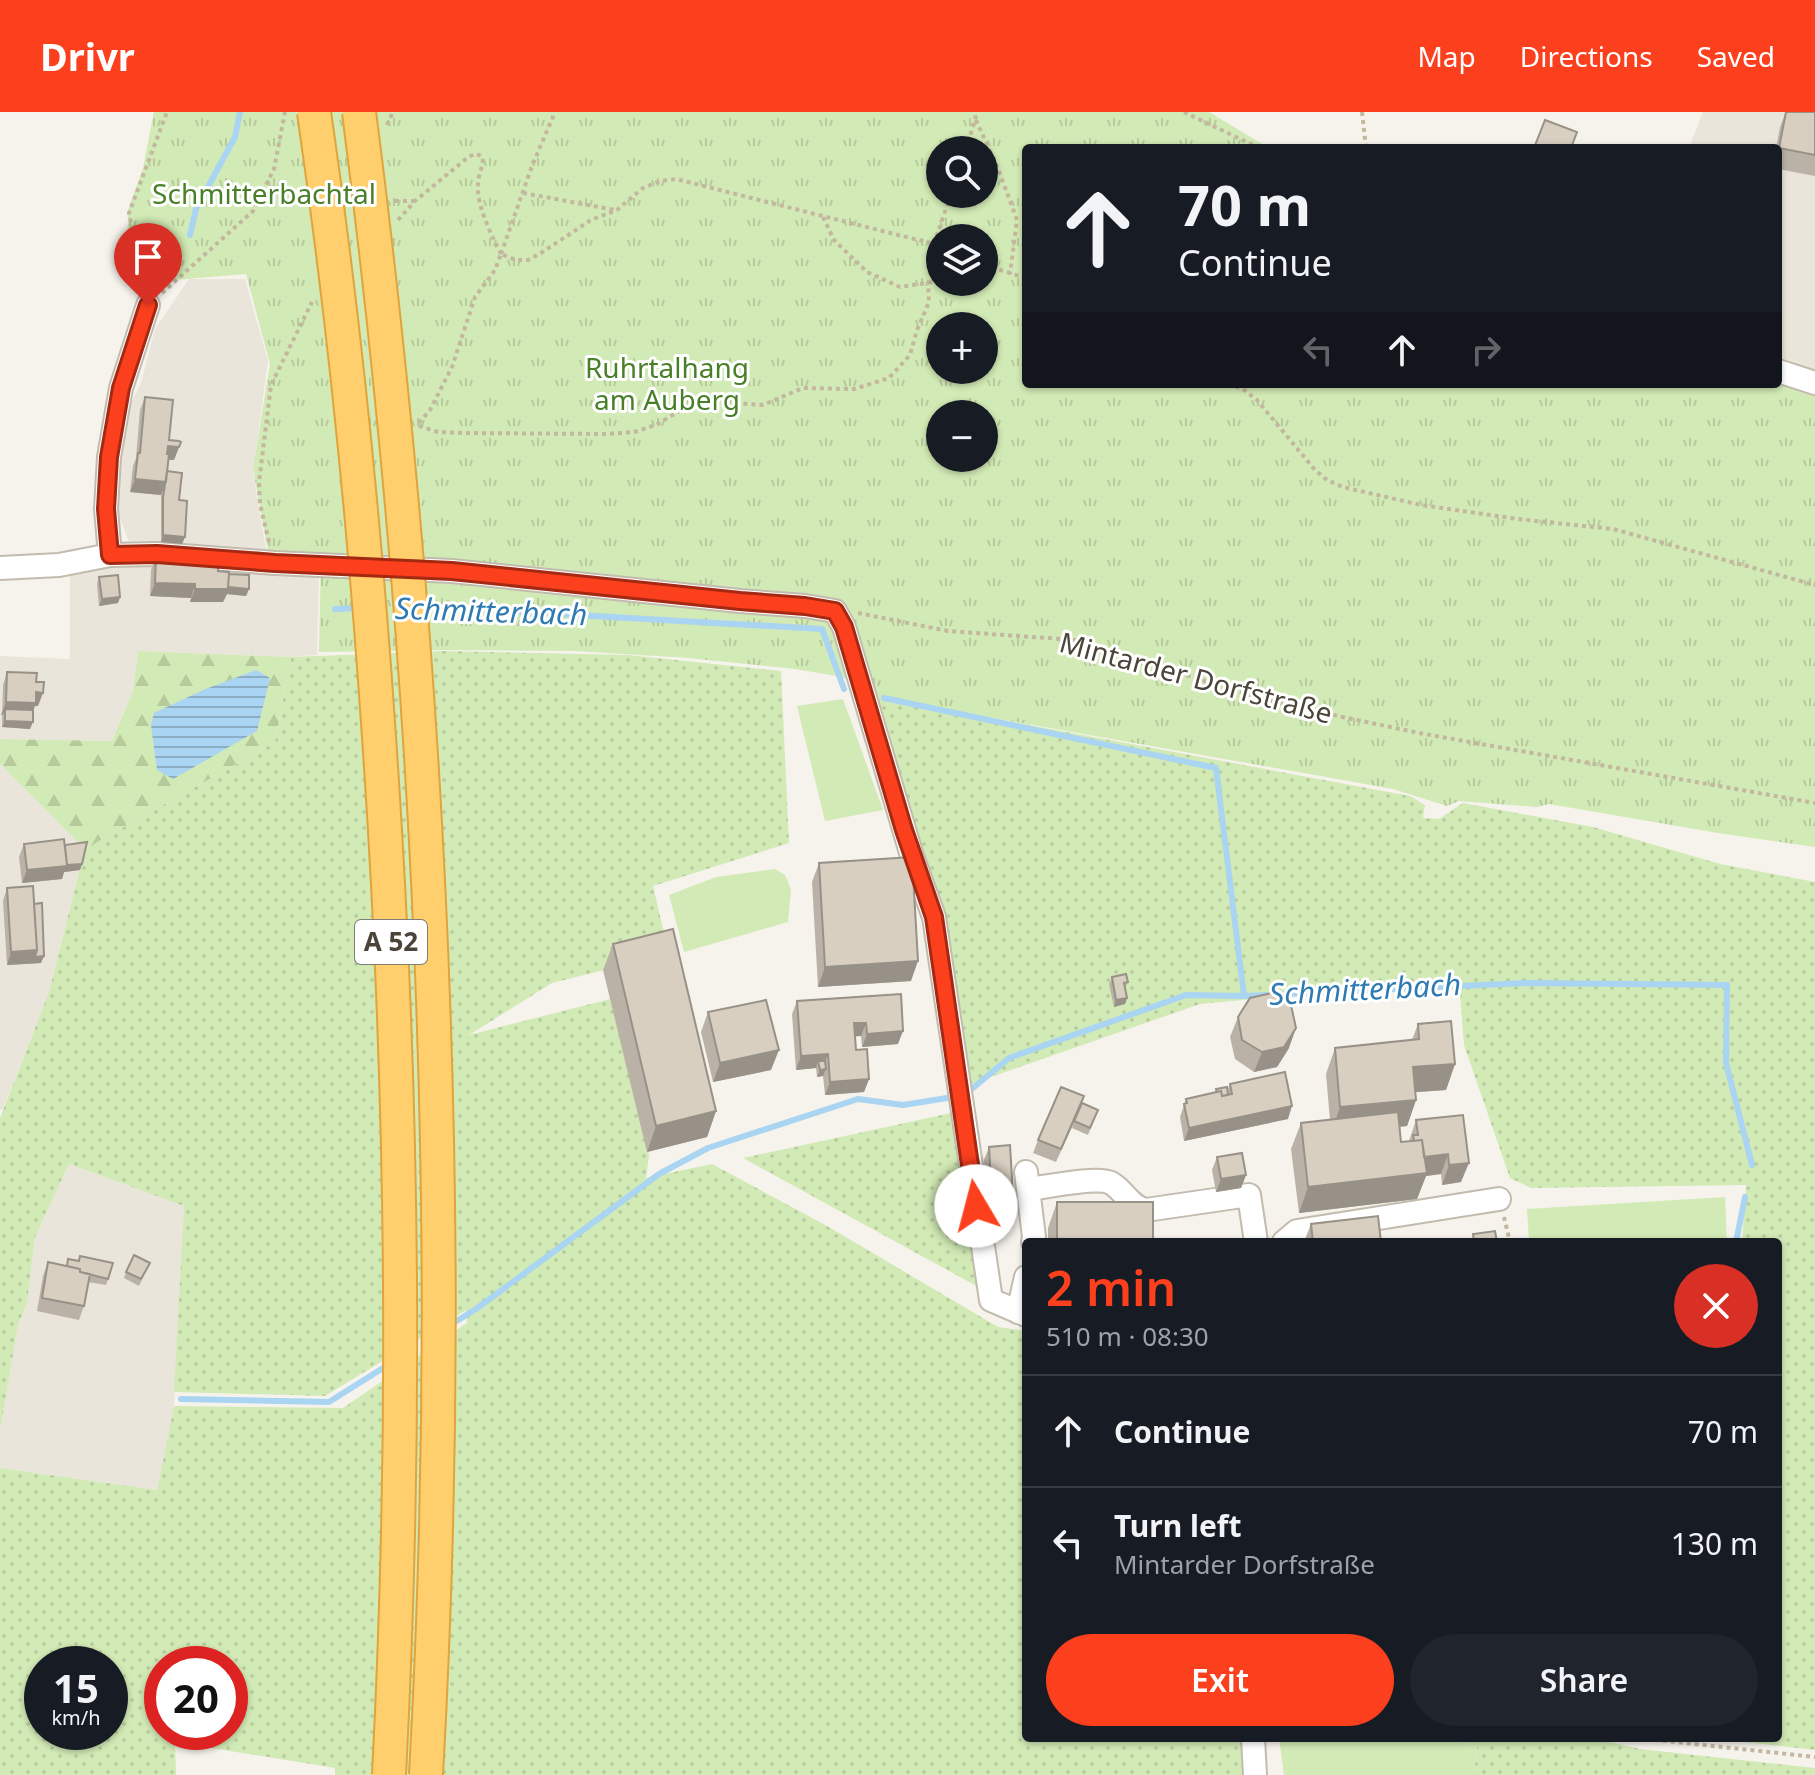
<!DOCTYPE html>
<meta charset="utf-8">
<style>
:root{--surface:#171b24;--page:#20242c;--text:#f1f3f6;--muted:#9ea1a6;--line:#363941;--accent:#fc3f1d}
body{margin:0;font-family:"Noto Sans",sans-serif;background:var(--page);color:var(--text);height:100vh;display:flex;flex-direction:column;font-size:30px;white-space:nowrap}
*{box-sizing:border-box;margin:0}
p{font-size:26px;color:var(--muted)}
.icon{flex:none;width:44px;height:44px;fill:none;stroke:currentColor;stroke-width:2;stroke-linecap:round;stroke-linejoin:round}
.map{position:relative;flex:1;overflow:hidden}
.details{position:absolute;left:1022px;top:1126px;width:760px;height:504px;display:flex;flex-direction:column;background:var(--surface);border-radius:8px;box-shadow:0 2px 6px #0004}
.details>*{flex:none}
.hud{position:absolute;left:1022px;top:32px;width:760px;height:244px;border-radius:8px;box-shadow:0 2px 6px #0004;background:#171b24;color:var(--text);overflow:hidden}
.controls{position:absolute;left:926px;top:24px;display:grid;gap:16px}
.controls a{display:grid;place-items:center;width:72px;height:72px;border-radius:50%;background:var(--surface);box-shadow:0 2px 6px #0004;font-size:40px}
.speed{position:absolute;left:24px;top:1534px;display:flex;gap:16px;font-size:40px;font-weight:700;text-align:center}
.speed>*{display:grid;place-content:center;width:104px;height:104px;border-radius:50%;background:var(--surface);box-shadow:0 2px 6px #0004;line-height:1}
.speed small{font-size:20px;font-weight:400}
.speed .limit{border:12px solid #d22;background:#fff;color:#111}
.pin{position:absolute;display:grid;place-items:center;width:68px;height:68px;color:#fff;margin:-82px -34px;border-radius:50% 50% 50% 0;rotate:-45deg;box-shadow:0 0 8px #0007}
.pin .icon{rotate:45deg}
.me{position:absolute;width:88px;margin:-44px;rotate:352deg;stroke-linejoin:round;filter:drop-shadow(0 0 6px #0008)}
.turn{display:flex;align-items:center;gap:28px;height:168px;padding:0 24px;font-size:36px}
.turn .icon{width:104px;height:104px;stroke-width:2.5}
.turn b{display:block;font-size:56px;line-height:68px}
.lanes{display:flex;align-items:center;height:76px;padding:0 24px;background:#0003;justify-content:center;gap:40px;direction:ltr}
.lanes .off{opacity:.35}
.round{display:grid;place-items:center;flex:none;width:84px;height:84px;border-radius:42px;background:var(--page)}
.summary{display:flex;align-items:center;justify-content:space-between;height:136px;padding:0 24px}
h1{font-size:48px;font-weight:600;line-height:60px;color:var(--accent)}
.primary-button{display:flex;gap:16px;margin-top:auto;padding:16px 24px}
.primary-button a{flex:1;height:92px;border-radius:48px;background:var(--accent);color:#fff;font-size:32px;font-weight:600;line-height:92px;text-align:center}
.primary-button a+a{background:var(--page);color:var(--text)}
ul{padding:0;list-style:none}
li{display:flex;align-items:center;gap:24px;height:112px;padding:0 24px;border-top:2px solid var(--line)}
li div{flex:1}
li b{display:block;font-size:30px}
li em{font-style:normal}
header{display:flex;align-items:center;gap:48px;box-sizing:border-box;height:112px;padding:0 40px;background:var(--accent);color:#fff}
header strong{font-size:38px}
nav{display:flex;gap:44px;margin-inline-start:auto;font-size:28px}
.map>svg:first-child{display:block}
</style>
<header>
<strong>Drivr</strong>
<nav><a>Map</a><a>Directions</a><a>Saved</a></nav>
</header>
<div class="map">
<svg width="1815" height="1663" viewBox="0 0 1815 1663">
<defs>
<pattern id="grass-dots" width="8" height="8" patternUnits="userSpaceOnUse" patternTransform="scale(2)"><rect width="8" height="8" fill="#d2eab5"/><path d="M2 2h.1M6 6h.1" fill="none" stroke="#b6ca9c" stroke-width="1.8" stroke-linecap="round"/></pattern>
<pattern id="forest-firs" width="22" height="20" patternUnits="userSpaceOnUse" patternTransform="scale(2)"><rect width="22" height="20" fill="#d2eab5"/><path d="M5 1l3.5 6h-7zM16 11l3.5 6h-7z" fill="#b6ca9c"/></pattern>
<pattern id="park-tufts" width="24" height="20" patternUnits="userSpaceOnUse" patternTransform="scale(2)"><rect width="24" height="20" fill="#d2eab5"/><path d="M3 7l-1-3M5 7V3M7 7l1-3M15 17l-1-3M17 17v-4M19 17l1-3" fill="none" stroke="#b6ca9c"/></pattern>
<pattern id="water-rules" width="6" height="5" patternUnits="userSpaceOnUse" patternTransform="scale(2)"><rect width="6" height="5" fill="#a9d4f2"/><path d="M0 2.5h6" fill="none" stroke="#8caec5"/></pattern>
</defs>
<rect width="100%" height="100%" fill="#f6f3ec"/>
<path fill="#eae5da" d="M1703 0H1815V261L1778 251V36H1689Z
M189 167H245L268 249 253 360 267 443 319 462 317 543 291 545 138 539 133 579 112 629 0 627V544L70 547V461L137 451 118 401V359L122 309 141 271 155 217Z
M0 652 85 737 49 880 3 997 0 998Z
M69 1052 184 1094 174 1294 157 1378 0 1356V1319L18 1213 27 1191 35 1125Z"/>
<path fill="url(#grass-dots)" fill-rule="evenodd" d="M444 539 628 543 781 559 789 731 653 774 669 842 552 871 469 923 610 887 649 1043 646 1066 712 1052 827 1114 998 1215 1026 1219V1626H1247L1248 1663H335V1656L175 1630 176 1663H0V1356L157 1378 174 1294 343 1296 467 1211 466 1198 325 1284 174 1280 184 1094 69 1052 35 1125 27 1191 18 1213 0 1319V1006L49 880 85 737 275 630 291 545ZM42 1552H110V1620H42ZM162 1552H230V1620H162Z
M874 584 1410 684 1425 693 1423 706 1439 707 1463 691 1593 715 1720 752 1815 770V1638L1709 1626H1778V1130H1742L1746 1073 1531 1076 1510 1066 1464 933 1459 868 1200 892 968 973Z
M951 1001 961 1043 982 1177 743 1046Z
M1446 1626H1594L1640 1637 1815 1656V1663H1474L1477 1634Z"/>
<path fill="url(#forest-firs)" d="M138 539 291 545 275 630 85 737 0 652V627L112 629 133 579Z"/>
<path fill="url(#park-tufts)" fill-rule="evenodd" d="M154 0H1209L1269 36H1026V272H1778V265L1815 277V735L1718 721 1549 692 1537 695 1459 689 1447 694 1393 677 876 585 871 587 843 565 795 557 688 546 575 539 445 538 319 540 321 447 269 445 253 357 270 252 246 162 127 172 128 98 143 56ZM940 38H984V82H940ZM940 126H984V170H940ZM940 214H984V258H940ZM940 302H984V346H940Z"/>
<path fill="#d2eab5" d="M843 587 883 698 825 709 797 594Z
M775 757 785 763 791 777 788 810 684 840 669 783 716 765Z
M1725 1085 1727 1130H1529L1527 1097Z
M1279 1626H1446L1477 1634 1474 1663H1284Z"/>
<path fill="url(#water-rules)" d="M256 558 270 566 257 619 173 667 157 658 151 613 154 601 203 578Z"/>
<g fill="none" stroke-linecap="round" stroke-linejoin="round">
<path stroke="#a9d4f2" stroke-width="6" d="M190 123 196 97 235 25 240 0
M418 494 822 517 844 577
M335 497 359 496
M884 586 1216 656 1244 884 1528 871 1727 873 1726 951 1752 1053
M973 976 1009 946 1186 883 1244 884
M1736 1130 1745 1085
M447 1215 476 1197 659 1062 708 1036 858 987 903 993 947 986
M181 1287 329 1290 391 1251"/>
<g stroke="#c2bbae" stroke-width="26">
<path id="minor" d="M1778 259 1815 271
M110 443 106 397 109 345 121 276 148 193
M0 456 59 453 110 443 157 442 275 451 452 459 740 489 805 494 835 499 844 515 912 744 934 805 991 1188 1026 1203
M1026 1060 1034 1125 1033 1130
M1029 1077C1046 1075 1098 1064 1111 1071 1125 1079 1130 1095 1146 1098L1249 1083 1256 1130
M1284 1130 1297 1119 1499 1087
M1018 1200 1026 1165
M1253 1626 1255 1663"/>
</g>
<path stroke="#c4b79f" stroke-width="4" stroke-dasharray="4 4" stroke-linecap="butt" d="M1184 0 1259 36
M1362 0 1366 36
M976 8 999 59 1017 108 1010 162
M387 13 393 0
M966 38 977 0
M523 81 615 98
M395 89H414
M823 105 834 128 867 160 900 175 940 169
M398 108 415 89 466 47 474 42 479 43 483 46C483 55 478 63 478 72 476 93 492 124 501 142
M934 132 951 82
M501 142 532 54 555 0
M984 153 1026 166
M144 173 129 101 167 0
M162 181 253 99 274 57 285 0
M1228 272 1243 277 1257 288 1315 358 1327 368 1343 375 1421 393 1518 407 1613 417 1815 473
M419 311 430 298 452 255 475 185 495 158 501 142 516 148H528L541 141 591 108 617 98 643 76 660 69 676 67 934 132 940 136
M419 314 438 320 464 321 607 322 634 320 656 313 681 298 696 286 724 285 746 292 763 293 803 276 854 277 889 266 910 243 917 218 929 190 928 170
M269 430 260 392 259 370 271 273 312 190
M858 501 948 519 1075 528 1259 586 1338 604 1419 621 1815 691
M1504 1105 1510 1130
M1639 1626 1815 1645"/>
<use href="#minor" stroke="#fff" stroke-width="22"/>
<g stroke="#e0a43c" stroke-width="36" stroke-linecap="butt">
<path id="highway-bridge" d="M314 0C344 207 365 416 379 625 403 970 407 1317 389 1663
M359 0C430 550 457 1108 426 1663"/>
</g>
<use href="#highway-bridge" stroke="#ffcf6e" stroke-width="32"/>
</g>
<path fill="#bab2a6" d="M1786 0H1815V64L1778 57V36H1776L1780 15Z
M145 285 169 328 181 330 174 348H168L167 359 179 388 185 425 182 432 161 430V383L130 380 133 354 136 346 140 298Z
M167 440 177 446 197 447 199 441 208 448 218 459 229 462 249 477 246 484 227 482 223 490H190L191 486 150 484 151 458 156 445 165 446Z
M99 465 120 485 118 491 99 494 97 472Z
M7 560 36 570 38 594H35L33 598 30 617 2 615 3 573Z
M24 732 65 733 82 752 80 758 64 760 62 767 22 771 19 745Z
M819 751 911 869 818 875 812 770Z
M7 776 34 792 41 851 7 853 3 789Z
M613 832 716 999 707 1025 647 1040 603 858Z
M1112 865 1128 870 1125 876 1127 886 1125 892 1114 895 1109 872Z
M901 882 898 932 862 935 861 924H855L856 938 869 967 864 980 825 983 823 964 817 965 816 956 796 958 792 902 797 889Z
M708 900 771 958 713 970 701 920Z
M1238 905 1289 936 1277 955 1254 960 1235 947 1230 925Z
M1418 912 1455 952 1446 978 1416 980V988L1407 1014 1399 1015 1401 1030 1409 1029 1416 1008 1463 1003 1461 1070 1442 1073 1441 1062 1426 1064 1417 1087 1299 1101 1291 1037 1301 1011 1330 1008 1326 962 1335 936 1412 928Z
M1230 972 1288 1007 1184 1029 1180 1005 1186 987 1215 981 1216 977 1227 979Z
M1082 991 1098 998 1088 1023 1072 1016 1074 1011 1056 1050 1033 1041 1038 1028Z
M989 1035 1009 1097 987 1098 984 1048Z
M1217 1045 1246 1063 1241 1076 1216 1080 1212 1058Z
M1057 1090 1153 1130H1048V1116Z
M1311 1112 1381 1130H1304Z
M80 1144 108 1167 106 1173 88 1170 84 1194 79 1208 37 1199 43 1164 48 1150 66 1154 68 1147 78 1149Z
M150 1151 139 1174 124 1166 126 1160Z"/>
<path fill="#979187" d="M181 330 174 348 163 347 168 334Z
M135 367 166 370 161 383 130 380Z
M163 423 185 425 182 432 161 430Z
M155 471 195 472 191 486 150 484Z
M226 475 249 477 246 484 227 482 223 490H190L195 477Z
M120 485 118 491 99 494 102 487Z
M36 580 43 581 38 594H35L31 605 5 597 3 603H1L6 590Z
M5 609 33 610 30 617 2 615Z
M82 752 80 758 64 760 62 767 22 771 27 758Z
M37 838 44 844 41 851 7 853 11 840Z
M918 849 911 869 818 875 825 855Z
M1127 886 1125 892 1114 895 1116 888Z
M854 911H866L861 924 849 925Z
M1296 916 1289 936 1277 955 1254 960 1262 940Z
M903 919 898 932 862 935 867 922Z
M779 938 771 958 713 970 720 951Z
M828 942 823 955 818 949 816 956 796 958 801 944Z
M1455 952 1446 978 1404 981 1413 955Z
M826 957 823 964 817 965 820 958Z
M869 967 864 980 825 983 830 970Z
M1416 988 1407 1014 1331 1021 1340 995Z
M1292 994 1288 1007 1184 1029 1189 1016Z
M716 999 707 1025 647 1040 656 1014Z
M1448 1042 1441 1062 1426 1064 1417 1087 1299 1101 1308 1075 1421 1046Z
M1469 1051 1461 1070 1442 1073 1449 1053Z
M1246 1063 1241 1076 1216 1080 1221 1067Z
M1013 1083 1009 1097 987 1098 992 1085Z"/>
<path fill="#d8cfc1" stroke="#979187" stroke-width="2" d="M1786 0H1815V43L1779 36Z
M1545 8 1577 20 1571 36H1534Z
M145 285 173 288 169 328 179 329 181 330 179 335 168 334 167 342H169L166 370 135 367 138 341H140Z
M167 359 182 361 179 388 187 389 185 425 163 423V386Z
M167 440 177 441V446L198 447 199 441 208 442V448H219L218 459 229 460 228 477H195V472L155 471 156 445 167 446Z
M229 462 249 463V477L228 475Z
M118 463 120 485 102 487 99 465Z
M7 560 37 561 36 570H44L43 581 36 580V591L6 590Z
M5 597 33 598V610L5 609Z
M64 727 67 754 27 758 24 732Z
M87 730 82 752 67 753 65 733Z
M912 745 918 849 825 855 819 751Z
M33 774 37 838 11 840 7 776Z
M42 791 44 844 35 845 37 838 34 792Z
M673 817 716 999 656 1014 613 832Z
M1126 862 1128 870 1124 871 1127 886 1116 888 1112 865Z
M1272 881 1291 893 1296 916 1284 935 1262 940 1242 928 1238 905 1250 886Z
M901 882 903 919 867 922 866 911H854L856 938 867 937 869 967 830 970 828 942 801 944 797 889Z
M766 888 779 938 720 951 708 900Z
M1451 909 1455 952 1413 955 1416 988 1340 995 1335 936 1419 927 1418 912Z
M818 949H825L826 957 820 958Z
M1285 960 1292 994 1189 1016 1184 992 1187 991 1186 987 1221 979 1222 984 1232 982 1230 972Z
M1061 975 1084 984 1061 1037 1038 1028Z
M1227 975 1228 983 1222 984 1221 979 1217 980 1216 977Z
M1082 991 1098 998 1090 1016 1074 1009Z
M1398 1000 1401 1030 1422 1028 1427 1061 1308 1075 1301 1011Z
M1463 1003 1469 1051 1449 1053 1448 1042 1424 1045 1422 1028 1414 1029 1413 1023H1418L1416 1008Z
M1010 1033 1013 1083 992 1085 989 1035Z
M1242 1041 1246 1063 1221 1067 1217 1045Z
M1057 1090H1153V1130H1057Z
M1378 1104 1381 1130H1313L1311 1112Z
M1495 1119 1497 1130H1474L1473 1122Z
M1432 1127 1447 1129V1130H1423Z
M134 1143 150 1151 141 1167 126 1160Z
M80 1144 113 1151 108 1167 80 1160V1157L67 1154 68 1147 79 1149Z
M48 1150 80 1157V1160L90 1162 84 1194 42 1186Z"/>
<g fill="none" stroke-linecap="round" stroke-linejoin="round">
<g stroke="#a42913" stroke-width="20">
<path id="route" d="M148 193 121 276 109 345 106 397 110 443 157 442 275 451 452 459 740 489 805 494 835 499 844 515 904 718 934 805 976 1094"/>
</g>
<use href="#route" stroke="#fc3f1d" stroke-width="14"/>
</g>
<g text-anchor="middle" stroke-width="6" stroke-linejoin="round" paint-order="stroke">
<rect fill="#fff" stroke="#817c74" stroke-width="2" x="355" y="808" width="72" height="44" rx="6"/>
<g font-size="26" font-weight="bold" fill="#4b4439">
<text x="391" y="839">A 52</text>
</g>
<g font-size="28" fill="#4a7f2a" stroke="#fff">
<text x="264" y="92">Schmitterbachtal</text>
<text x="667" y="266">Ruhrtalhang<tspan x="667" dy="32">am Auberg</tspan></text>
</g>
<g font-size="28" fill="#4b4439" stroke="#fff">
<text transform="translate(1196 566) rotate(15)" y="10">Mintarder Dorfstraße</text>
</g>
<g font-size="30" font-style="italic" fill="#2e7ab2" stroke="#fff">
<text transform="translate(491 500) rotate(2)" y="10">Schmitterbach</text>
<text transform="translate(1365 878) rotate(-3)" y="10">Schmitterbach</text>
</g>
</g>
</svg>
<div class="controls">
<a><svg class="icon" aria-label="search" viewBox="0 0 24 24"><circle cx="10" cy="10" r="6"/><path d="M15 15l6 6"/></svg></a>
<a><svg class="icon" aria-label="layers" viewBox="0 0 24 24"><path d="M12 4l9 5-9 5-9-5zM3 14l9 5 9-5"/></svg></a>
<a>+</a>
<a>−</a>
</div>
<div class="speed"><div>15<small>km/h</small></div><div class="limit">20</div></div>
<div class="pin" style="left:148px;top:193px;background:#d93025"><svg class="icon" aria-label="arrive" viewBox="0 0 24 24"><path d="M6 21V4h12l-3 4 3 4H6"/></svg></div>
<svg class="me" style="left:976px;top:1094px" viewBox="-20 -20 40 40"><circle r="19" fill="#fff"/><path d="M0-13L10 11 0 6-10 11z" fill="#fc3f1d"/></svg>
<div class="hud">
<div class="turn"><svg class="icon" aria-label="ahead" viewBox="0 0 24 24"><path d="M12 20V5M6 11l6-6 6 6"/></svg><div><b>70 m</b>Continue</div></div>
<div class="lanes"><svg class="icon off" aria-label="left" viewBox="0 0 24 24"><path d="M17 20v-9H6M10 6l-5 5 5 5"/></svg><svg class="icon" aria-label="ahead" viewBox="0 0 24 24"><path d="M12 20V5M6 11l6-6 6 6"/></svg><svg class="icon off" aria-label="right" viewBox="0 0 24 24"><path d="M7 20v-9h11M14 6l5 5-5 5"/></svg></div>
</div>
<section class="details">
<div class="summary"><div><h1>2 min</h1><p>510 m · 08:30</p></div><a class="round" style="background:#d93025;color:#fff"><svg class="icon" aria-label="close" viewBox="0 0 24 24"><path d="M6 6l12 12M18 6L6 18"/></svg></a></div>
<ul>
<li><svg class="icon" aria-label="ahead" viewBox="0 0 24 24"><path d="M12 20V5M6 11l6-6 6 6"/></svg><div><b>Continue</b></div><em>70 m</em></li>
<li><svg class="icon" aria-label="left" viewBox="0 0 24 24"><path d="M17 20v-9H6M10 6l-5 5 5 5"/></svg><div><b>Turn left</b><p>Mintarder Dorfstraße</p></div><em>130 m</em></li>
</ul>
<div class="primary-button"><a>Exit</a><a>Share</a></div>
</section>
</div>
